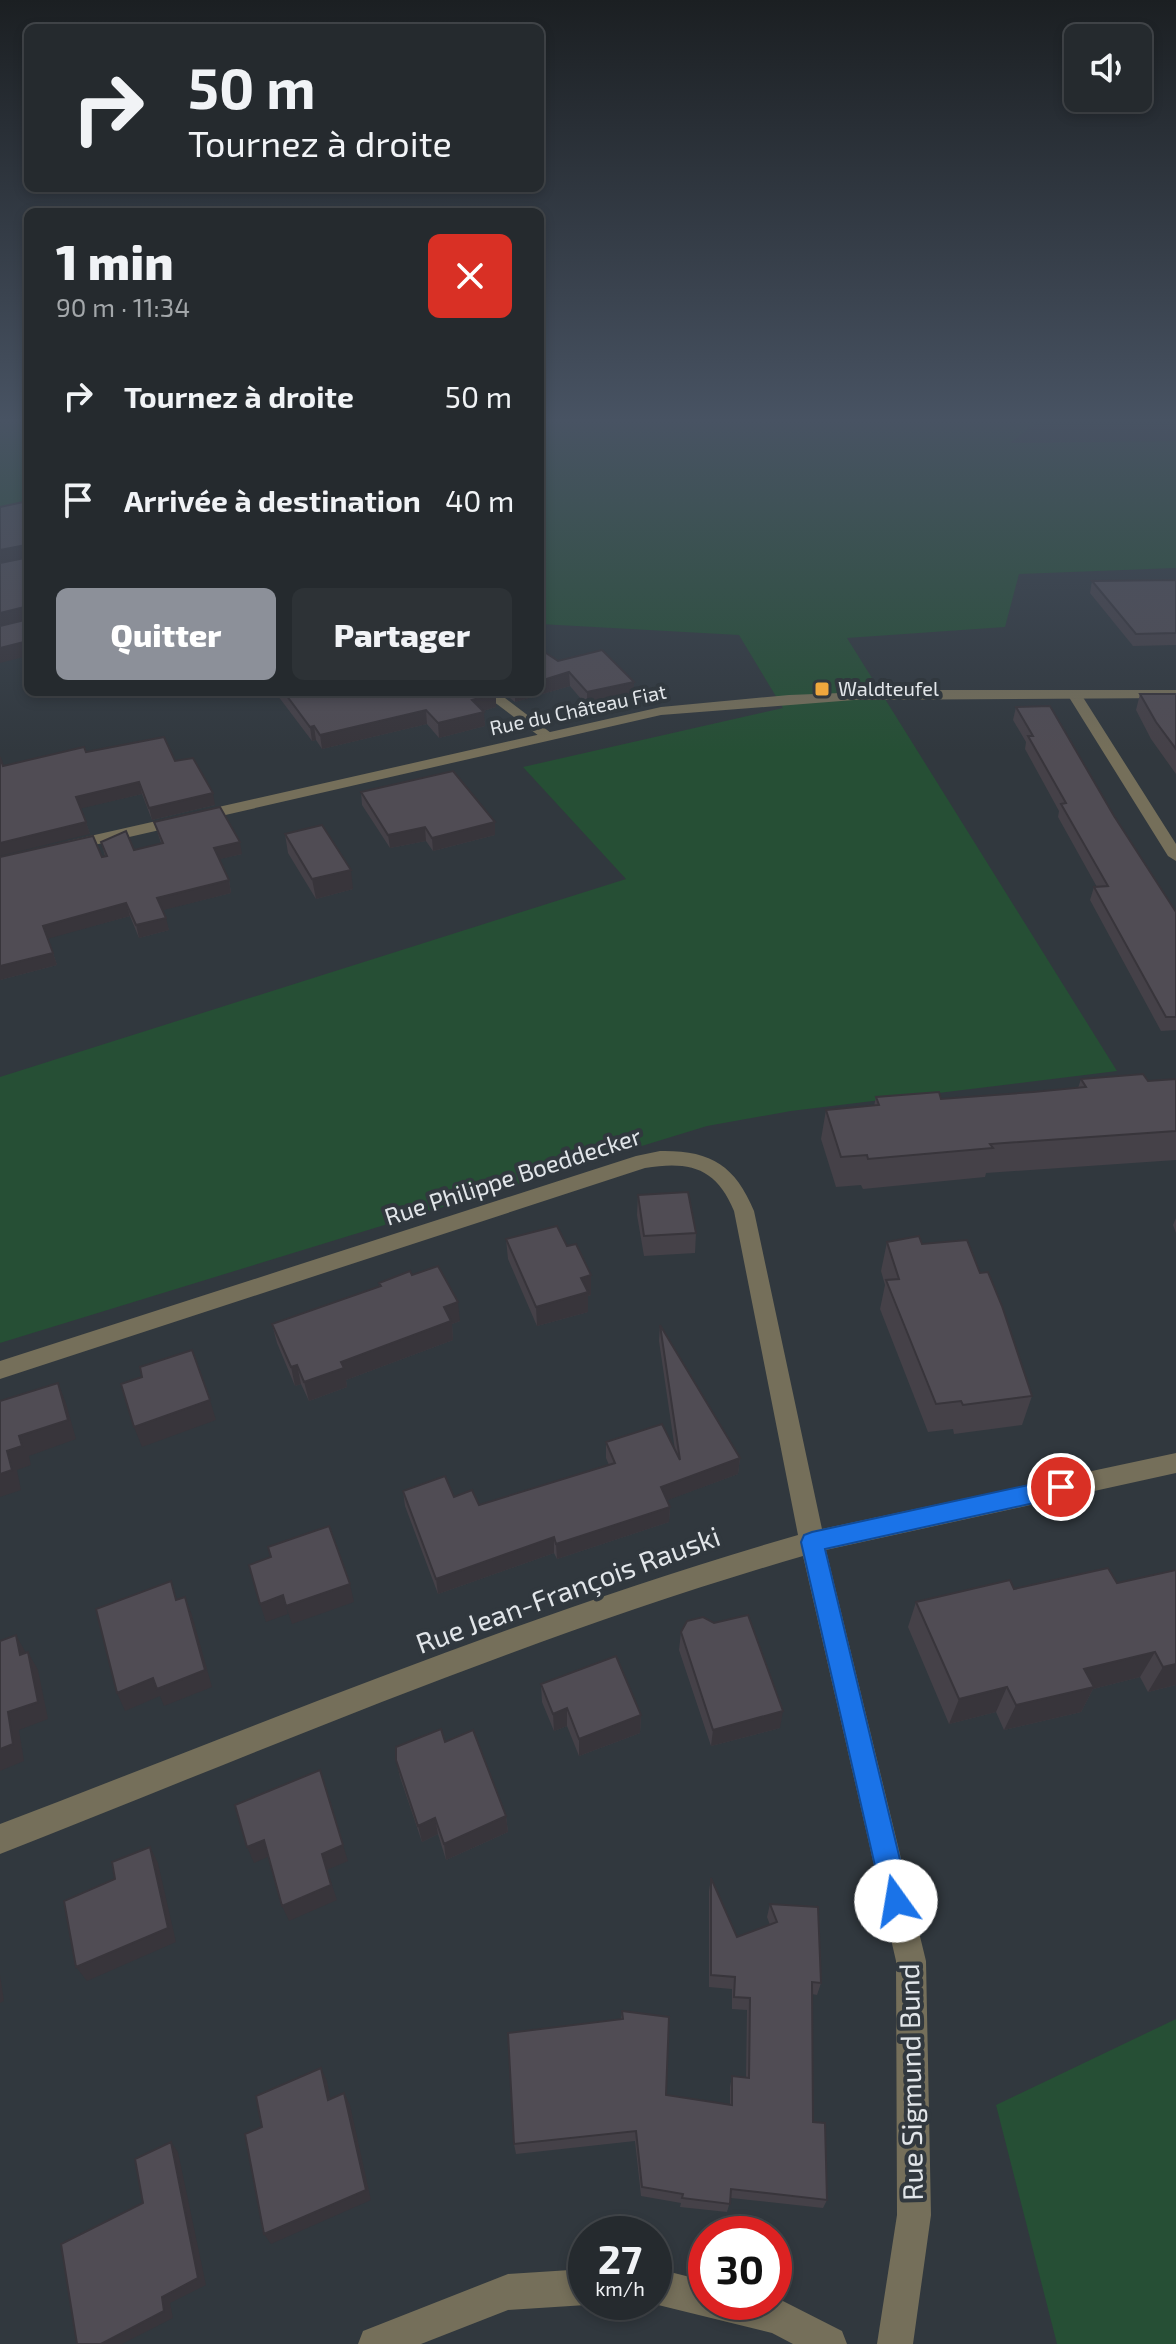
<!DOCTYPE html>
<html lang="fr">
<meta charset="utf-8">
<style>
:root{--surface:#252a2e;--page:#2d3236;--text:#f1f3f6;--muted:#a3a7aa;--line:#42464a;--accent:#8c9099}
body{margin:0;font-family:"Exo 2",sans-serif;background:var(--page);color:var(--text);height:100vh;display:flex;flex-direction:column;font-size:30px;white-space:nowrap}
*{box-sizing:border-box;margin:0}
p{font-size:26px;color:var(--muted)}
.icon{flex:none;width:44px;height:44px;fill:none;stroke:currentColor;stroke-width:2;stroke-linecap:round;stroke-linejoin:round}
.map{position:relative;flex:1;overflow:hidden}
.drawer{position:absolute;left:24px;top:208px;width:520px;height:488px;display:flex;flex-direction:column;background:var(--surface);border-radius:12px;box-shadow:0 4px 12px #0003,0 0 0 2px var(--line)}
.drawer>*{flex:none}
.banner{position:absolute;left:24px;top:24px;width:520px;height:168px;border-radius:12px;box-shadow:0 4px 12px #0003,0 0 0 2px var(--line);background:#252a2e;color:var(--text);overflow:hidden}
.fabs{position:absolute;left:1064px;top:24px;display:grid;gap:16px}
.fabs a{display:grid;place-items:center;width:88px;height:88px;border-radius:12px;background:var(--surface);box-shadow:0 4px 12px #0003,0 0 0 2px var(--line);font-size:40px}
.speed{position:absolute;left:568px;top:2216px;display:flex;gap:16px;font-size:40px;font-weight:700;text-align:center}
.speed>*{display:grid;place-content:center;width:104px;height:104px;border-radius:50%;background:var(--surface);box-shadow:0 4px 12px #0003,0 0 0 2px var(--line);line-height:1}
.speed small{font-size:20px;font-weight:400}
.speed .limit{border:12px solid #d22;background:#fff;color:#111}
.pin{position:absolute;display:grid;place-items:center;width:68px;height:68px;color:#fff;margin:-34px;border:4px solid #fff;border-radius:50%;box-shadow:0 2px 8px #0007}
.me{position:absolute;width:88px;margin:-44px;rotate:347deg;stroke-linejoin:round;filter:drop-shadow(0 0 6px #0008)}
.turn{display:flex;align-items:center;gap:28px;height:168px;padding:0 32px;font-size:36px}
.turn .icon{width:104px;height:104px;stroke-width:2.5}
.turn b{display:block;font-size:56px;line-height:68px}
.round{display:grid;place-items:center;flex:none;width:84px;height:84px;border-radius:12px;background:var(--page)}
.headline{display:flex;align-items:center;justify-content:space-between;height:136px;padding:0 32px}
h1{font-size:48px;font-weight:800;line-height:60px}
.primary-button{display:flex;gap:16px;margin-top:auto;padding:16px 32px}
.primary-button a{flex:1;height:92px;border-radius:12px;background:var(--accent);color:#fff;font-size:32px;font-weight:800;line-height:92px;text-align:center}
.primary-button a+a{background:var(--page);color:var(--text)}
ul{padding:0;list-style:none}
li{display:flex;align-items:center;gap:24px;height:104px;padding:0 32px}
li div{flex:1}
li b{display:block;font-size:30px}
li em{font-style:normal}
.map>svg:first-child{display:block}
</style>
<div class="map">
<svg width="1176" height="2344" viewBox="0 0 1176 2344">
<rect width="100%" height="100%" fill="#31383e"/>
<path fill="#264f35" d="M0 424H28V503L0 507Z
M540 424H1034L1010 443 1176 441V568L1019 574 1005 627 847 638 1117 1071 791 1111 707 1126 0 1343V1077L626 879 523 767 783 708 739 635 540 624Z
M1176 2019V2344H1057L996 2105Z"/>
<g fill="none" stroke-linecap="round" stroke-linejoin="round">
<path fill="#756f5a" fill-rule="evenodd" d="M1069 691H1079L1176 844V861L1168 856 1067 694Z
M481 692H497L555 736 543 739Z
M660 1151C710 1150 735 1165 754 1211L822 1529 1176 1453V1473L826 1550 926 1961 931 2215 913 2344H877L897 2215 896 1961 803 1556C531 1635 264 1750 0 1854V1824C262 1724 529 1612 798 1535L734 1211C716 1167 689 1161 645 1168L0 1379V1361L636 1156Z
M654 2268 706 2281V2302H774V2297L777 2298 842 2331 847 2344H793L772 2333 654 2304 650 2302H654Z
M586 2269V2302H592L586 2305 508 2310 421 2344H358L363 2331 508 2274Z"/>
<path fill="#756f5a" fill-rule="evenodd" d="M918 690H1176V698L854 700 661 715 68 851 60 846 68 841 661 707 789 695Z"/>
</g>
<path fill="#454148" d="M1176 580V645L1133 646 1090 593 1092 581Z
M558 661 634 696 587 706 570 686 515 702 502 692H540Z
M275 692H494L496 693V707L483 711 485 726 439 738 427 724 322 749 316 740 312 741Z
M1140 694H1176V774L1151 739 1136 710Z
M1016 707 1114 816 1176 912V1030L1161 1031 1090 900 1094 887H1097L1058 817 1059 811 1025 749 1026 742 1013 720Z
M86 752 175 761 215 805 152 820 142 794 81 808 90 834 3 766Z
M415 780 495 822V835L433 851 426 841 390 848 362 805 361 792Z
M154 822 242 854 219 859 229 880 231 893 162 910 169 930 139 938 130 916 48 938 57 965 0 980 102 857 105 856 101 842 134 850 161 843Z
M285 834 353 889 316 899 288 853Z
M1081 1079 1148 1081 1176 1079V1160L986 1173 985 1177 863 1189 861 1185 836 1187 821 1139 826 1110 874 1106 876 1097 941 1099 1078 1088Z
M638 1195 696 1233 695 1253 644 1256 637 1215Z
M1176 1218V1233L1173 1225Z
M506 1239 591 1295 588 1296V1312L537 1326 508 1259Z
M887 1242 922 1244 1032 1396 1022 1425 954 1434 953 1429 928 1432 880 1309 885 1285 881 1271Z
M412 1275 460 1321 452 1324 453 1340 346 1380 347 1387 309 1401 301 1384 295 1386 277 1343 272 1324 379 1287V1283Z
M660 1325 740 1458 738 1474 667 1500 670 1507 669 1522 557 1559 554 1553 438 1594 405 1506 403 1491 454 1497 479 1505 609 1465 606 1458V1442L675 1450 659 1341Z
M1108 1568 1176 1685 1148 1692 1140 1677 1093 1689 1081 1712 1004 1730 996 1712 949 1724 908 1627 916 1602 1014 1589Z
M681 1632 780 1728 711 1746 679 1650Z
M541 1684 641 1715 640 1733 579 1756 567 1726 554 1731 542 1702Z
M445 1742 506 1816 508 1832 446 1860 438 1834 422 1842 400 1777 396 1760Z
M711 1878 737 1937 770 1925 767 1917 770 1904 821 1983 817 1995 812 1994 813 2122 827 2200 823 2208 731 2198 727 2212 680 2207 681 2203 641 2196 635 2141 516 2154 514 2144 621 2019 622 2011 666 2095 730 2105V2087L732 2076 746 2078 747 2010 732 2009V1989L709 1987V1891Z"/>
<path fill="#38353b" d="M26 545 28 558 0 564V550Z
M24 607 27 620 0 628V613Z
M28 641V656L0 663V648Z
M569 672 570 686 515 702V692H540V681Z
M634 682V696L587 706V692Z
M496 693V707L473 714 472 700Z
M426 710 427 724 322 749 320 735Z
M484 712 485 726 439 738 438 723Z
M314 726 316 740 312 741 310 727Z
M139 782 142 794 79 809 76 797Z
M213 793 215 805 152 820 149 808Z
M86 822 90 834 0 856V843Z
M495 822V835L433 851 432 838Z
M425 827 426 841 390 848 388 835Z
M240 842 242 854 216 860 214 848Z
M351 870 353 889 316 899 312 879Z
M229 880 231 893 160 911 157 898Z
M126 903 130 916 47 939 43 926Z
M166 918 169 930 139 938 136 925Z
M53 953 57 965 0 980V966Z
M591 1275V1295L588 1296V1312L537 1326 536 1307 581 1278Z
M458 1302 460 1321 452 1324 453 1340 346 1380 347 1387 309 1401 304 1382 444 1307Z
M297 1365 301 1384 295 1386 291 1367Z
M58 1383 66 1403 76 1439 29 1456 31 1465 17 1470 21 1490 0 1497V1474L7 1451 19 1436Z
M210 1400 216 1420 142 1447 134 1427Z
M740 1458 738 1474 660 1503 661 1487Z
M670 1507 669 1522 557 1559 556 1544Z
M554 1537V1553L438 1594 436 1579Z
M350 1584 354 1602 292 1624 286 1606Z
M283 1595 288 1614 266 1622 260 1604Z
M185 1597 192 1615 212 1687 164 1706 160 1696 125 1711 117 1693Z
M16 1635 26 1653 20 1655Z
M28 1652 38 1670 48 1719 19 1730 24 1761 0 1771V1749L8 1712Z
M1155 1652 1140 1677 1093 1689 1081 1712 1004 1730 1016 1705 1084 1669Z
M1176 1664V1685L1148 1692 1163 1667Z
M1007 1687 996 1712 949 1724 959 1699Z
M567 1708V1726L554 1731 553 1714Z
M783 1711 780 1728 711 1746 713 1730Z
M641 1715 640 1733 579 1756V1739Z
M506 1816 508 1832 446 1860 444 1844Z
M435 1818 438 1834 422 1842 418 1826Z
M264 1840 270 1856 254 1863 247 1847Z
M343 1845 348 1861 327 1870 337 1900 289 1921 282 1906 322 1854Z
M150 1847 158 1863 176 1942 87 1981 76 1967Z
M0 1975 4 2001 0 2003Z
M321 2068 327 2081 333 2112 328 2100Z
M344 2093 350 2105 371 2200 271 2244 264 2234Z
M171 2142 178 2152 206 2285 170 2303 173 2318 122 2344H101L162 2297Z"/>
<path fill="#504c54" stroke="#38353b" stroke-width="2" d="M28 501V641L0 648V626L25 620 27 609 24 607 0 613V563L25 558 26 545 0 550V507Z
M1176 580V633L1136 634 1092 581Z
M540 649 558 661 602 650 634 682 587 692 569 672 540 681Z
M284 692H494L496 693 472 700 484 712 438 723 426 710 320 735 314 726 310 727Z
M1140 694H1176V749L1156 722Z
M1050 706 1114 816 1176 912V1017H1166L1094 887 1108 886 1061 804 1066 803 1028 736H1033L1016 707Z
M164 737 175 761 193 758 213 793 149 808 139 782 76 797 86 822 0 843V757L3 766 84 747 86 752Z
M453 771 495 822 432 838 425 827 388 835 361 792Z
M220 807 240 842 214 848 229 880 157 898 166 918 136 925 126 903 43 926 53 953 0 966V857L93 836 102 857 107 856 101 842 126 831 134 850 163 843 154 822Z
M322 825 351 870 312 879 285 834Z
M1143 1074 1148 1081 1176 1079V1131L990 1144 993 1148 868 1159 867 1155 841 1157 826 1110 879 1105 876 1097 939 1092 941 1099 1033 1092 1086 1087 1081 1079Z
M688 1192 696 1233 644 1236 638 1195Z
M557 1226 567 1246 576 1244 591 1275 581 1278 588 1292 536 1307 506 1239Z
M919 1236 922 1244 967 1240 980 1273 988 1272 1002 1306 1032 1396 963 1405 961 1401 936 1404 886 1280 899 1279 887 1242Z
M438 1266 458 1302 444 1307 451 1321 341 1362 344 1368 304 1382 297 1365 291 1367 272 1324 381 1286 379 1283 410 1271 412 1275Z
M660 1325 740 1458 661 1487 670 1507 556 1544 554 1537 436 1579 403 1491 445 1476 454 1497 472 1490 479 1505 615 1463 606 1442 662 1424 680 1460Z
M192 1350 210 1400 134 1427 121 1384 142 1377 140 1367Z
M58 1383 68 1420 19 1436 22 1446 7 1451 12 1470 0 1474V1401Z
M329 1526 350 1584 286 1606 283 1595 260 1604 249 1565 271 1557 268 1547Z
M1108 1568 1117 1583 1176 1570V1664L1163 1667 1155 1652 1084 1669 1094 1687 1016 1705 1007 1687 959 1699 916 1602 1010 1580 1014 1589Z
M171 1581 176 1600 185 1597 205 1670 157 1689 153 1678 117 1693 96 1609Z
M748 1615 783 1711 713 1730 681 1632 687 1621 703 1617 714 1623Z
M16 1635 20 1655 28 1652 38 1702 8 1712 13 1744 0 1749V1641Z
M616 1656 641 1715 579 1739 567 1708 553 1714 541 1684Z
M441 1729 445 1742 473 1730 506 1816 444 1844 435 1818 418 1826 396 1760V1747Z
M320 1770 343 1845 322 1854 331 1885 282 1906 264 1840 247 1847 235 1805Z
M150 1847 168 1928 76 1967 64 1901 115 1879 112 1862Z
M711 1878 737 1937 777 1922 770 1904 818 1907 821 1983 812 1982 813 2122 825 2123 827 2200 731 2189 730 2204 682 2198 683 2194 642 2187 636 2131 514 2144 508 2033 623 2019 622 2011 669 2017 666 2095 732 2105V2076L749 2078 750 1998 734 1997 735 1977 711 1975Z
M321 2068 328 2100 344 2093 366 2190 264 2234 245 2134 262 2127 256 2096Z
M171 2142 198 2278 162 2297 164 2311 101 2344H77L61 2244 143 2203 135 2159Z"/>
<linearGradient id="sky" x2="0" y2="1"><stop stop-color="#1b1f22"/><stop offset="0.56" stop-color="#485363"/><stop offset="1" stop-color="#485363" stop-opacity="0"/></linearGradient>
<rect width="1176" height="752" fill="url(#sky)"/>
<path fill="#1a73e8" stroke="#114b97" stroke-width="2" d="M1061 1478 1069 1480 1072 1487 1069 1494 1061 1497 825 1549 910 1901 906 1911 896 1915 887 1911 883 1901 801 1542 804 1535 812 1532Z"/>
<rect fill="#efa73d" stroke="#31383e" stroke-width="3" x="814" y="681" width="16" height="16" rx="4"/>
<g text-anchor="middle" stroke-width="8" stroke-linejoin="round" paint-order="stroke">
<g font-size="20" fill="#e1e5e9" stroke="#31383e" text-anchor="start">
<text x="838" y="696">Waldteufel</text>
</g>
<g font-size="20" fill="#e1e5e9" stroke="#31383e">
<text transform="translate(578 710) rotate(-12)" y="7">Rue du Château Fiat</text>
</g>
<g font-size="24" fill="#e1e5e9" stroke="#31383e">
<text transform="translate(513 1177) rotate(-18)" y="8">Rue Philippe Boeddecker</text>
</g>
<g font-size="28" fill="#e1e5e9" stroke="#31383e">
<text transform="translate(568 1590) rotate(-20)" y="10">Rue Jean-François Rauski</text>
<text transform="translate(911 2082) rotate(-91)" y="10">Rue Sigmund Bund</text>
</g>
</g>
</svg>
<div class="fabs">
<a><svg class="icon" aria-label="sound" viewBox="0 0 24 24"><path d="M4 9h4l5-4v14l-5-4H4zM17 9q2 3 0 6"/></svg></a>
</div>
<div class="speed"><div>27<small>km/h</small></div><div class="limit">30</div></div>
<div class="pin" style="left:1061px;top:1487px;background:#d93025"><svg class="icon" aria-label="arrive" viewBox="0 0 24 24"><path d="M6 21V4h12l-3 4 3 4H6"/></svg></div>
<svg class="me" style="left:896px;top:1901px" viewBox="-20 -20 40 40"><circle r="19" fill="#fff"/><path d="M0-13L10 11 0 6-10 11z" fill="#1a73e8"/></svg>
<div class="banner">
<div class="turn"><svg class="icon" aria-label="right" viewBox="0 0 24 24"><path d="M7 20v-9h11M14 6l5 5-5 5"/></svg><div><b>50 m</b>Tournez à droite</div></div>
</div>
<section class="drawer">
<div class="headline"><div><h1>1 min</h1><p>90 m · 11:34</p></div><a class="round" style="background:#d93025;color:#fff"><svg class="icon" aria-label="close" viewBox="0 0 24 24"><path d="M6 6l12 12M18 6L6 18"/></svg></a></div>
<ul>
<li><svg class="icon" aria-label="right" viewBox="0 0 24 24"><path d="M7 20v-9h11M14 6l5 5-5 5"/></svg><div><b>Tournez à droite</b></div><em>50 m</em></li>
<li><svg class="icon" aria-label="arrive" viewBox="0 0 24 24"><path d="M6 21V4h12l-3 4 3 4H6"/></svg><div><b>Arrivée à destination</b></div><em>40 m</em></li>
</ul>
<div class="primary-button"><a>Quitter</a><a>Partager</a></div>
</section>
</div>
